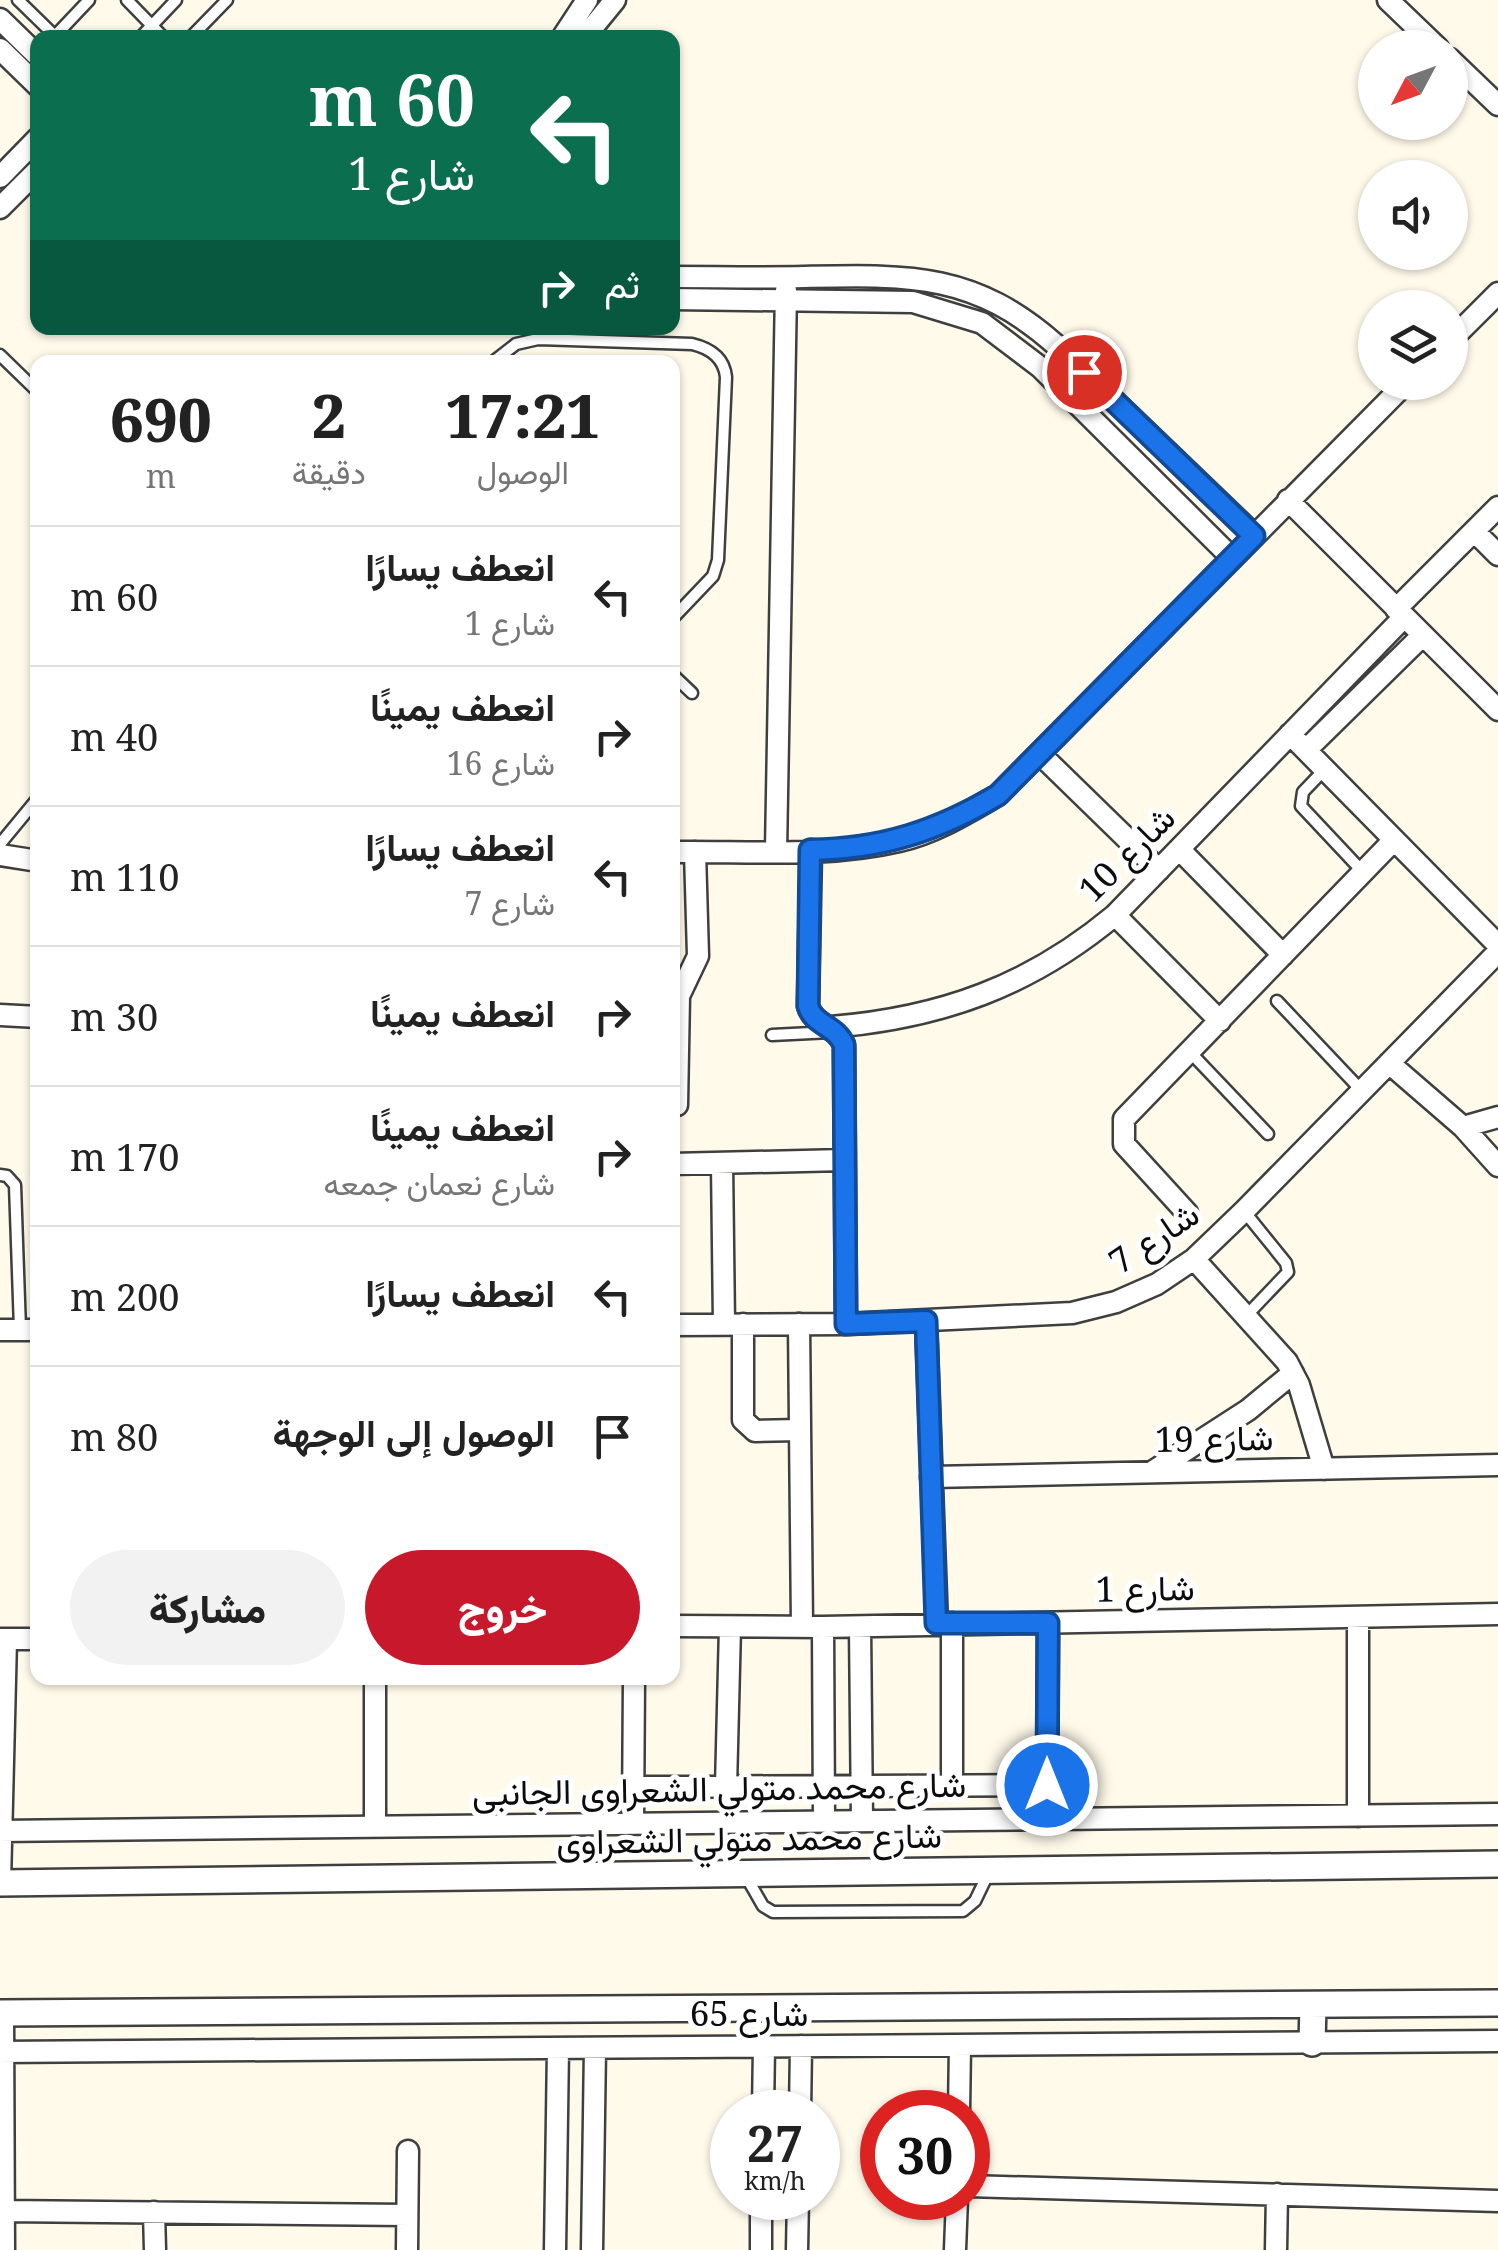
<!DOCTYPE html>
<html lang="ar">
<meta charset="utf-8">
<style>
:root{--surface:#fff;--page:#f2f2f2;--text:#222;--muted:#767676;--line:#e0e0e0;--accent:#c7182c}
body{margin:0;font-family:"Noto Serif",Vazirmatn,serif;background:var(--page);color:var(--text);direction:rtl;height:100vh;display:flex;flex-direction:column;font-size:38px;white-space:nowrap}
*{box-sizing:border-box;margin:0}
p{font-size:32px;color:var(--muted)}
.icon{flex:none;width:55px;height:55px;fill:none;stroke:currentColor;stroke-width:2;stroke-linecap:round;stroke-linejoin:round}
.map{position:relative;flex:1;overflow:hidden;direction:ltr}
.sheet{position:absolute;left:30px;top:355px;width:650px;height:1330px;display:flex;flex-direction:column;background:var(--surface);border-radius:20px;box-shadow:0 2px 8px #0004;direction:rtl}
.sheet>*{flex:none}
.banner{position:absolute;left:30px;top:30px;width:650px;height:305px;border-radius:20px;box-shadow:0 2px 8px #0004;direction:rtl;background:#0b6e4f;color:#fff;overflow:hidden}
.needle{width:65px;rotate:229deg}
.tools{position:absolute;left:1358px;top:30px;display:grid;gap:20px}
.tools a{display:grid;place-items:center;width:110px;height:110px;border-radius:50%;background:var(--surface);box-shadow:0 2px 8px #0004;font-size:50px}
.speed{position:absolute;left:710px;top:2090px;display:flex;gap:20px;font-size:50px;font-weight:700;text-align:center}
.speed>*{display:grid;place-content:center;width:130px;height:130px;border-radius:50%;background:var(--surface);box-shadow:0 2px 8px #0004;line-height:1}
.speed small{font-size:25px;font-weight:400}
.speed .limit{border:15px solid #d22;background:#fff;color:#111}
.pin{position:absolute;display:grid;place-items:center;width:85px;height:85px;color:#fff;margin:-42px;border:5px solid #fff;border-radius:50%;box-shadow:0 2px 10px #0007}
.me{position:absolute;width:110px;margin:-55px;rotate:0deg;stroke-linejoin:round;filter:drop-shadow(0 0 8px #0008)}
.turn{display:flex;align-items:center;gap:35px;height:210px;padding:0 40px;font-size:45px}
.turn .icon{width:130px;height:130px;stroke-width:2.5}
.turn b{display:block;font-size:70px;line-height:85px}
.then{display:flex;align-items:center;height:95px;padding:0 40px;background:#0003;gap:20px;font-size:38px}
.eta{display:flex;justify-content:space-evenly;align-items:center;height:170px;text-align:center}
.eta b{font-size:60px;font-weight:800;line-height:70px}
.primary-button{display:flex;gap:20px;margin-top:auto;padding:20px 40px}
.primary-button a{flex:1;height:115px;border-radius:60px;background:var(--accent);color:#fff;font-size:40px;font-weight:800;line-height:115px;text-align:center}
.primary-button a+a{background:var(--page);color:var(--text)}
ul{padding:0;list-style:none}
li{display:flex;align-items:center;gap:30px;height:140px;padding:0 40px;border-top:2px solid var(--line)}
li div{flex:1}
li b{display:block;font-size:38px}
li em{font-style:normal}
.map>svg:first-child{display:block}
</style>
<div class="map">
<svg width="1498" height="2250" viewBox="0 0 1498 2250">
<rect width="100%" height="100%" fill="#fffaea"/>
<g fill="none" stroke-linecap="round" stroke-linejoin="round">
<g stroke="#3f3f3f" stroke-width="15">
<path id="service" d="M18 0 57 38
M127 0 164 38
M55 36 89 0
M140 38 176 0
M190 38 227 0
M0 355 38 392
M493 362 516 344 538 339 692 344C709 348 724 357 726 377L718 560 713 576 672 619
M672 674 692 693
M1325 769 1303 792 1301 806 1363 872
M0 844 38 798
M1277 1001 1362 1091
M772 1035 831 1032
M1190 1052 1268 1134
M0 1175 7 1176 15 1185 20 1329
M1244 1211 1286 1263 1288 1272 1246 1316
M747 1878 763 1906 773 1912 963 1911 975 1901 989 1872"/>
</g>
<g stroke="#3f3f3f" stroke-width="25">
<path id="minor" d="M1388 0 1438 48
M0 19 38 56
M562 38 587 0
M584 38 615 0
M0 49 38 86
M1450 59 1498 105
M0 177 38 138
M0 208 38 170
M672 277C716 277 760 278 804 277 908 275 974 272 1056 345L1254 535
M672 299 913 302 982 323 1040 367 1232 558
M1450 341 1498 293
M1288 500 1498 710
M1474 531 1498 555
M1396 609 1498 507
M1290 734 1498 945
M1306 750 1422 636
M1041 755 1159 870
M1179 849 1283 955
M811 850 808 1006C814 1026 836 1025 844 1045L846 1324
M776 851 786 290
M672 852C747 851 826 858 899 841 935 833 967 813 998 795L1407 382
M0 855 38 861
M1115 915 1220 1021
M0 1015 38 1017
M831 1027C941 1018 1030 986 1115 915L1404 617
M1389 1063 1463 1127 1498 1166
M677 1105 679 996 698 956 695 852
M1463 1127 1498 1117
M722 1163 724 1324
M672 1164 844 1160
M1187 1213 1124 1144V1119L1394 840
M1194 1259 1287 1362 1299 1385 1324 1469
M926 1321 937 1623
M743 1324V1420L755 1431 800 1430
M799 1324 802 1627
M672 1325 846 1324 1072 1313 1116 1302 1157 1284 1194 1259 1244 1211 1498 952
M0 1330H38
M1152 1472 1248 1410 1293 1373
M931 1477 1498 1465
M672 1626 823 1627 1498 1614
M823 1627 824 1819
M860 1627 862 1820
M0 1639H38
M375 1678V1826
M952 1786V1623
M634 1787 1047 1785
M726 1787 730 1627
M1358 1816V1618
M1047 1818 1048 1623
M633 1823 634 1678
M0 1831 1498 1814
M0 1883 6 1639
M3 2013 4 2250
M0 2052 1498 2041
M763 2112 764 2046
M800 2112 801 2046
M959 2112 960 2045
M968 2186 1498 2201
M3 2211 407 2215
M154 2212 155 2250
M407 2250 408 2151
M555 2250 558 2048
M592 2250 595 2048
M761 2250V2198
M797 2250 798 2198
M955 2250 957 2198
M1276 2250 1277 2194"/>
</g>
<g stroke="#3f3f3f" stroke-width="30">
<path id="tertiary" d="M0 1883 1498 1864
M0 2013 1498 2003
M1312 2043 1313 2006"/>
</g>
<use href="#service" stroke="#fff" stroke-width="10"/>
<use href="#minor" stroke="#fff" stroke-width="20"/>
<use href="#tertiary" stroke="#fff" stroke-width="25"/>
</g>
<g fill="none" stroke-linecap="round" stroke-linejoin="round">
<g stroke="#114b97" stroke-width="25">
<path id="route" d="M1047 1785 1048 1623H936L926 1321 846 1324 844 1045C836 1025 814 1026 808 1006L810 850C882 849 937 831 998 795L1254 536 1084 372"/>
</g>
<use href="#route" stroke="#1a73e8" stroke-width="18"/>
</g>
<g text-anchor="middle" stroke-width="10" stroke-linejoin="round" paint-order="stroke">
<g font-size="35" fill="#0c0c0c" stroke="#fff">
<text transform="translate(1127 854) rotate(-45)" y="12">شارع 10</text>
<text transform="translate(1154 1238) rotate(-34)" y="12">شارع 7</text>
<text transform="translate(1214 1439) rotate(-1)" y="12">شارع 19</text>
<text transform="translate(1145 1589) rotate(-1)" y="12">شارع 1</text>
<text transform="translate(719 1789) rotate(-1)" y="12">شارع محمد متولي الشعراوى الجانبى</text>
<text transform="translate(749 1839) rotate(-1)" y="12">شارع محمد متولي الشعراوى</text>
<text x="749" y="2026">شارع 65</text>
</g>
</g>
</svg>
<div class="tools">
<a><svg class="needle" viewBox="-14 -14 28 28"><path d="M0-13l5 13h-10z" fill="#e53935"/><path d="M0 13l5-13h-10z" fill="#767676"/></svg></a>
<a><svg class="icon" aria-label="sound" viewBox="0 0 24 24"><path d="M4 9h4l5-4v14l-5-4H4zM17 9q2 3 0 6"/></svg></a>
<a><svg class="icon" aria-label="layers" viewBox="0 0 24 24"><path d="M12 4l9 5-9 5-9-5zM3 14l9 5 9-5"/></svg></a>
</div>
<div class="speed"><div>27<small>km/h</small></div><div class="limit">30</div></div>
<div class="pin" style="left:1084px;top:372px;background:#d93025"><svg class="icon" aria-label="arrive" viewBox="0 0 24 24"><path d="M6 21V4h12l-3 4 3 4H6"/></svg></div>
<svg class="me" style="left:1047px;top:1785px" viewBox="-20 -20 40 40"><circle r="17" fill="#1a73e8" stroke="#fff" stroke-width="3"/><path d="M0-11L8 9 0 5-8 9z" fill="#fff"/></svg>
<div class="banner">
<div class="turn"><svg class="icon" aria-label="left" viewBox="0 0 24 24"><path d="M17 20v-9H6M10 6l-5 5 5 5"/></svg><div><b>60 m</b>شارع 1</div></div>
<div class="then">ثم<svg class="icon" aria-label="right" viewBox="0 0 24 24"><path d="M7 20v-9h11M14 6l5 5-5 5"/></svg></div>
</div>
<section class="sheet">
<div class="eta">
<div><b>17:21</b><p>الوصول</p></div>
<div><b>2</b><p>دقيقة</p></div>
<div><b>690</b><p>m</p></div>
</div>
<ul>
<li><svg class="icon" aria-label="left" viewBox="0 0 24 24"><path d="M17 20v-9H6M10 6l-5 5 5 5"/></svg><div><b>انعطف يسارًا</b><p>شارع 1</p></div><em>60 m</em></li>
<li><svg class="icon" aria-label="right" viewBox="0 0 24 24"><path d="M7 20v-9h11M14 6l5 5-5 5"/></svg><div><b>انعطف يمينًا</b><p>شارع 16</p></div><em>40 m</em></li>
<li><svg class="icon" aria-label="left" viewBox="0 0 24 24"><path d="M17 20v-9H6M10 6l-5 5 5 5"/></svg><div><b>انعطف يسارًا</b><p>شارع 7</p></div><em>110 m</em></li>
<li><svg class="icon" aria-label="right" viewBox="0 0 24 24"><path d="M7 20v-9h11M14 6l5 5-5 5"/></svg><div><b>انعطف يمينًا</b></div><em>30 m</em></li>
<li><svg class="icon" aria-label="right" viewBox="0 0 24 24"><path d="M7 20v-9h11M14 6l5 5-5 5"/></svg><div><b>انعطف يمينًا</b><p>شارع نعمان جمعه</p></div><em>170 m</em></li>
<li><svg class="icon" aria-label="left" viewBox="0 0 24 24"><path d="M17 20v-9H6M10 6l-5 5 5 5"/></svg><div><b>انعطف يسارًا</b></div><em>200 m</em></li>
<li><svg class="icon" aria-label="arrive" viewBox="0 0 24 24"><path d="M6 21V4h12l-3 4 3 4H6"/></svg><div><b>الوصول إلى الوجهة</b></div><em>80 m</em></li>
</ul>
<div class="primary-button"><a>خروج</a><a>مشاركة</a></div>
</section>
</div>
